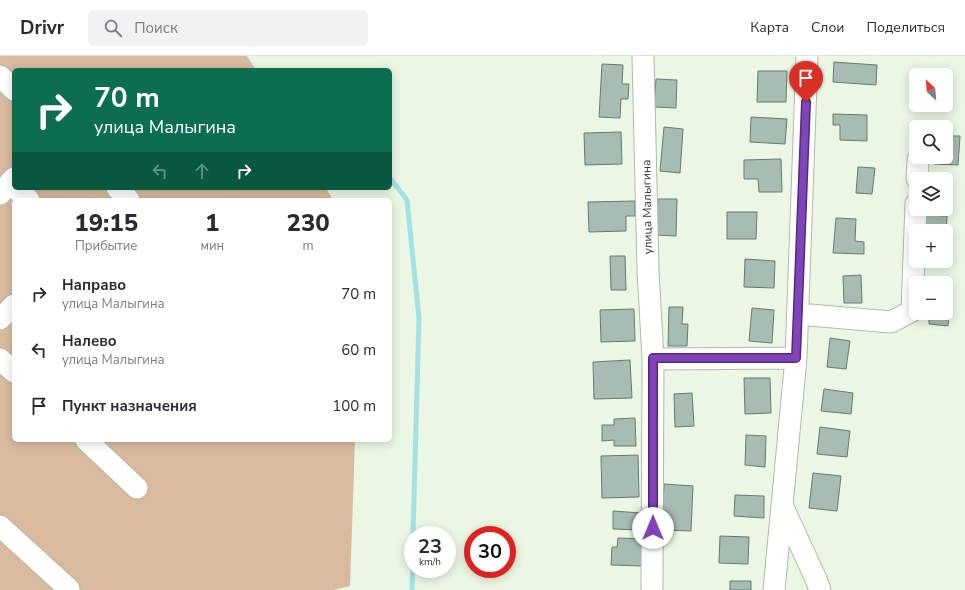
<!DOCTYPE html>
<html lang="ru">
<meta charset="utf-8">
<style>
:root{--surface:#fff;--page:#f2f2f3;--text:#2b2b33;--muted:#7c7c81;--line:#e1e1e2}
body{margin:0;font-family:"Nunito Sans",sans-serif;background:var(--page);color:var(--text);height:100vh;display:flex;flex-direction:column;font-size:15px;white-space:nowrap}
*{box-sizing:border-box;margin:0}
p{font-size:13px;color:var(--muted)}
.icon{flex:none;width:22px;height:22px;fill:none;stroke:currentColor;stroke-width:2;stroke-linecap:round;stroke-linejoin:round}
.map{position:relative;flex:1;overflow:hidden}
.details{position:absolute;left:12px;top:142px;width:380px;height:244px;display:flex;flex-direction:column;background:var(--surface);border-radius:6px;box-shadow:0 2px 10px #0003}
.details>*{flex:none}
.guide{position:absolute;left:12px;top:12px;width:380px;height:122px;border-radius:6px;box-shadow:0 2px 10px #0003;background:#0b6e4f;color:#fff;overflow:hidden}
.needle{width:26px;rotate:334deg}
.tools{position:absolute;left:909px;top:12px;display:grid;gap:8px}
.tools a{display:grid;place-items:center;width:44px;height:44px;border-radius:6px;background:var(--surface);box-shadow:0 2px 10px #0003;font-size:20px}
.speed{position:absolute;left:404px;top:470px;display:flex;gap:8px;font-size:20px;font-weight:700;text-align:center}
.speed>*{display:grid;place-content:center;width:52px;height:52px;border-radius:50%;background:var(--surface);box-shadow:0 2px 10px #0003;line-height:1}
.speed small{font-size:10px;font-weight:400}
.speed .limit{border:6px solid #d22;background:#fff;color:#111}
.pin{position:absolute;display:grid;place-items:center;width:34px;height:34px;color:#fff;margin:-41px -17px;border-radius:50% 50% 50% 0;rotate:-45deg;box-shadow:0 0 4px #0007}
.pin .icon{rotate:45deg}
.me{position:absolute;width:44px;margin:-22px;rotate:0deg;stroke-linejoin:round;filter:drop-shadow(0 0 3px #0008)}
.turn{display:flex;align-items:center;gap:14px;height:84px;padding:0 16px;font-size:18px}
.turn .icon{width:52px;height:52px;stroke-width:2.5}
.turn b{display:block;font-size:28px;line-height:34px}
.lanes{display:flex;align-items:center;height:38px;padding:0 16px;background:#0003;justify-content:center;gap:20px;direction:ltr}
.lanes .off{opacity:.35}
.eta{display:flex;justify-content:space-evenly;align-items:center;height:68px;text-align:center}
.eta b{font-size:24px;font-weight:800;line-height:28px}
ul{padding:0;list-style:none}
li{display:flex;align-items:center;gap:12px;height:56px;padding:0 16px}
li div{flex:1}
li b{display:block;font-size:15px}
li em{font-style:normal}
header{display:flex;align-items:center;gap:24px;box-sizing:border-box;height:56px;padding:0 20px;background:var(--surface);border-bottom:1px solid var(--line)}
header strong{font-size:19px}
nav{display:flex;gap:22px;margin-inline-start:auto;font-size:14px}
.search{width:280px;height:36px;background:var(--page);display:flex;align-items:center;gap:10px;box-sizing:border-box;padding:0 14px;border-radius:6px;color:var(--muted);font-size:15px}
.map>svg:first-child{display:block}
</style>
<header>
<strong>Drivr</strong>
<div class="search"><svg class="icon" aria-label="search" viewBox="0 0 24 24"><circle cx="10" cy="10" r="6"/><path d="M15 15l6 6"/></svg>Поиск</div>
<nav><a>Карта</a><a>Слои</a><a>Поделиться</a></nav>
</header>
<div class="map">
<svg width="965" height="534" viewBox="0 0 965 534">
<rect width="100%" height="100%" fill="#ebf7e3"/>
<path fill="#d9ba9f" d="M0 0H247L256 14H14V132H326L333 144H14V384H355L350 530 333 534H0Z"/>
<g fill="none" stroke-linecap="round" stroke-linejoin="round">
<path stroke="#a5e0e4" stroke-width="5" d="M390 122 407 144 419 262 413 479
M412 534 413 496"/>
</g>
<path fill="#a7bdb3" stroke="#667b72" d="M834 6 877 9 876 29 833 26Z
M602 8 623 9 622 28H629L628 43H621L620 62 599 61Z
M758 15H787L786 46H757Z
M656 23 677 24 676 52 654 51Z
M833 58 867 59V85L840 84V69H833Z
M751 61 787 63 785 88 750 86Z
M664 71 683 73 680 117 660 115Z
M621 76 622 108 585 109 584 77Z
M946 80H960L958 109 934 108 935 101H946Z
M781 103 782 136H759L758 123H744V104Z
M858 111 875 112 872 138 856 137Z
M658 143H677L676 180 656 179Z
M635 145V160H626V175L589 176 588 146Z
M727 156H757L756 183H727Z
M923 159 947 160 946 184V175H922Z
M836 162 856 163 855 185 864 186V198L833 197Z
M610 200H625L626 234H611Z
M745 203 775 205 774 232 744 231Z
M861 219 862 247H844L843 220Z
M946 240H950L948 270 929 268V257H946Z
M669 251H683L682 268H688L687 290H668Z
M752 252 774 254 772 287 749 285Z
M634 253 635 285 601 286 600 254Z
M830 282 850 285 846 313 827 311Z
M630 304 632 342 594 343 593 306Z
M744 322H770L771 357 745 358Z
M824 333 853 337 851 358 821 355Z
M692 337 694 370 675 371 674 338Z
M635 362 636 390H614V384L602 385V369H614V363Z
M820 371 850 375 847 401 817 398Z
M746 379 766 380 765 411 745 409Z
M638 399 639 441 602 442 601 400Z
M813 417 841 420 837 455 809 452Z
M664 428 693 430 691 475 662 474Z
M735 439 764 440V462L734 460Z
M613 455 641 457 640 474 613 473Z
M720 480 749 481 748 508 719 507Z
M618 482 643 483 642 510 611 509 612 491H617Z
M730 525H751V534H730Z"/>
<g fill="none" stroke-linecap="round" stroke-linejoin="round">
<g stroke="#b0baa8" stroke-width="23">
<path id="minor" d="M643 0 648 214 653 303 652 534
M0 20 14 34
M917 123 918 104
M15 132 29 144
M117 132 129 144
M0 138 14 122
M798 258 891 266 912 255 916 148
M0 263 14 249
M0 303 14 316
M653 303 796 302
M86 384 137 432
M782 449 816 523 820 534
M0 470 69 533
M774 534 796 302 807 0"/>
</g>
<use href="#minor" stroke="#fff" stroke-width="21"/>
</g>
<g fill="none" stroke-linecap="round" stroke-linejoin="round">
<g stroke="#532c78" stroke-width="10">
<path id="route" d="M653 472V302H796L806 46"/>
</g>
<use href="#route" stroke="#8043b9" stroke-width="7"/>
</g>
<g text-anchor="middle" stroke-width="4" stroke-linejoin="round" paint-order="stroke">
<g font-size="12" fill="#363a33" stroke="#fff">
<text transform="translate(647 151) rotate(-91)" y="4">улица Малыгина</text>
</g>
</g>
</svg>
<div class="tools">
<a><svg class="needle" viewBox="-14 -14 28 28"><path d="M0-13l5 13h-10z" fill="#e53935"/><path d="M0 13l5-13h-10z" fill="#7c7c81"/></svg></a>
<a><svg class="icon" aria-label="search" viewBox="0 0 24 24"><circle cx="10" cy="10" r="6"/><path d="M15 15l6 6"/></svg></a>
<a><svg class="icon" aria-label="layers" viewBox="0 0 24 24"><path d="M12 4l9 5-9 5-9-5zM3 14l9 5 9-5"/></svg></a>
<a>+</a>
<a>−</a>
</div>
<div class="speed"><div>23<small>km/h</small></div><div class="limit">30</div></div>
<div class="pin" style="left:806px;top:46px;background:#d93025"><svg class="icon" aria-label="arrive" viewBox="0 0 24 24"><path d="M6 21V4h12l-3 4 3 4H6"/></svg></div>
<svg class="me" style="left:653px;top:472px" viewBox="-20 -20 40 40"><circle r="19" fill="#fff"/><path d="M0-13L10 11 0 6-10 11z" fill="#8043b9"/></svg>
<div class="guide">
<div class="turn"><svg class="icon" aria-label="right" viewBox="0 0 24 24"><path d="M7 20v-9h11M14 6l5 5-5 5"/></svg><div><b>70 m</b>улица Малыгина</div></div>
<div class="lanes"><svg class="icon off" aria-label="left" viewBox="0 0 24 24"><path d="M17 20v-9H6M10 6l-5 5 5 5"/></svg><svg class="icon off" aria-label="ahead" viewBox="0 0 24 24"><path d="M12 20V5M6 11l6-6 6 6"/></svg><svg class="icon" aria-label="right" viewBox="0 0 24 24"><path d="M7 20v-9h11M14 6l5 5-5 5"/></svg></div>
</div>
<section class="details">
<div class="eta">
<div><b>19:15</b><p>Прибытие</p></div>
<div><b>1</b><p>мин</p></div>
<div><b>230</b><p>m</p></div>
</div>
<ul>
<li><svg class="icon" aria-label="right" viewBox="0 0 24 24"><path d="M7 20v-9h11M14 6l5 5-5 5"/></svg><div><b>Направо</b><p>улица Малыгина</p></div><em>70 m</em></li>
<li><svg class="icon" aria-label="left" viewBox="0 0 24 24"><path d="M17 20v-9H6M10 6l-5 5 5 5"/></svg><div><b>Налево</b><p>улица Малыгина</p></div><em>60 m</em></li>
<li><svg class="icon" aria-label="arrive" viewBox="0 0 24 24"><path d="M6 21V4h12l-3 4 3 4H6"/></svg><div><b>Пункт назначения</b></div><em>100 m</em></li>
</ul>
</section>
</div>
